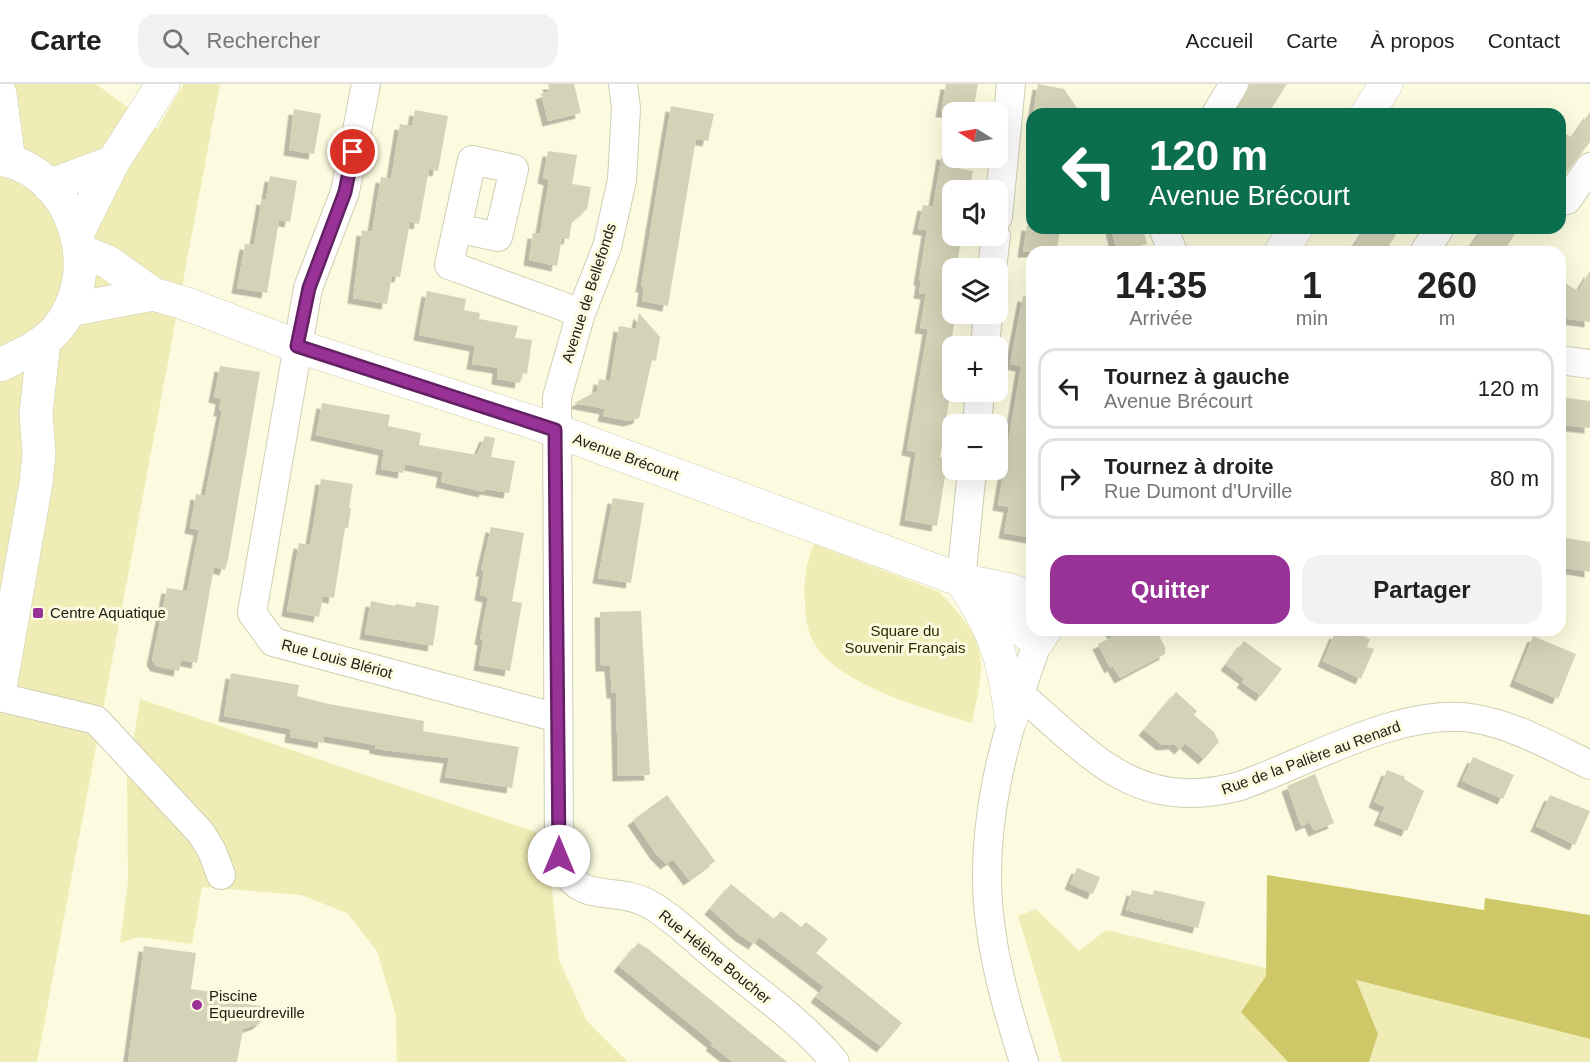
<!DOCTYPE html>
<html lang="fr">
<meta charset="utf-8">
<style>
:root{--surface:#fff;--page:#f2f2f2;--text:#222;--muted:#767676;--line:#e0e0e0;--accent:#993296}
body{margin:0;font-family:Arial,sans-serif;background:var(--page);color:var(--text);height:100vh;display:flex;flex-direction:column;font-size:22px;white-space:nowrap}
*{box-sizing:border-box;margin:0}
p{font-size:20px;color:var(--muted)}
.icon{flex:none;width:33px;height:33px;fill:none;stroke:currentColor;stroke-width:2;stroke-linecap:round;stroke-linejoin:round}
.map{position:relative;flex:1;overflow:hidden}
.sheet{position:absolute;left:1026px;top:162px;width:540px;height:390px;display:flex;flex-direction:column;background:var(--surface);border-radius:18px;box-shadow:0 6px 24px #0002}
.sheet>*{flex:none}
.banner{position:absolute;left:1026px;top:24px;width:540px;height:126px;border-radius:18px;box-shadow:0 6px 24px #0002;background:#0b6e4f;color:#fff;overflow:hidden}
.needle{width:39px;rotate:281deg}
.fabs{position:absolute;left:942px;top:18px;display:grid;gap:12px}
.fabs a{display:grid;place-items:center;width:66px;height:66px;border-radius:12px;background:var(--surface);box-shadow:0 6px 24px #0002;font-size:30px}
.pin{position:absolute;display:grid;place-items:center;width:51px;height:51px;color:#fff;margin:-26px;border:3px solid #fff;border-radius:50%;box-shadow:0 2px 6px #0007}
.me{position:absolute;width:66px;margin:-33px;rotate:0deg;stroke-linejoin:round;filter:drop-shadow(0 0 4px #0008)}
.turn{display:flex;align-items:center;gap:21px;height:126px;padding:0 24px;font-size:27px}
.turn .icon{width:78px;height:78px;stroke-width:2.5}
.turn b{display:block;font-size:42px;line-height:51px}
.eta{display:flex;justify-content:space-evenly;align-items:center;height:102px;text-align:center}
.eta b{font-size:36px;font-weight:800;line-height:42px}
.action{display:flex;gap:12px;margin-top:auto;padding:12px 24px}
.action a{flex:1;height:69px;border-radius:18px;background:var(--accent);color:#fff;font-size:24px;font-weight:800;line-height:69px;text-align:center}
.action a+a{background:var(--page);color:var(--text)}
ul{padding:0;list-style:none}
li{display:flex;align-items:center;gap:18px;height:81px;margin:0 12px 9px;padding:0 12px;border:3px solid var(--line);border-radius:18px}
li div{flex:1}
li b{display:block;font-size:22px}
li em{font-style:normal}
header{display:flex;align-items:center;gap:36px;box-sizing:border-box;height:84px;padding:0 30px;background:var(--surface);border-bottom:2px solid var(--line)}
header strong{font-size:28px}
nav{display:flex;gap:33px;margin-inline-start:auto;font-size:21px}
.search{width:420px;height:54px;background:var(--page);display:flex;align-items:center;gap:15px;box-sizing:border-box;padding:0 21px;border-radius:18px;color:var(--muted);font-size:22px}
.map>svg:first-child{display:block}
</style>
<header>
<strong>Carte</strong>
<div class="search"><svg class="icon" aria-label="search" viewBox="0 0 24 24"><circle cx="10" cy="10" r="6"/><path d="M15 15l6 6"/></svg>Rechercher</div>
<nav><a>Accueil</a><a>Carte</a><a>À propos</a><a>Contact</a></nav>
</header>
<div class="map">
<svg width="1590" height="978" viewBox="0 0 1590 978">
<defs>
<filter id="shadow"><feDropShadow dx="-5.5" dy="5.5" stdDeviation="0" flood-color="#0004"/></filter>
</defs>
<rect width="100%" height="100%" fill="#fcfbdf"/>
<path fill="#efedb5" d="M0 0H96L157 45 184 0H220L37 978H0Z
M814 460 939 508C989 559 986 573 972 639 927 625 839 602 814 559 807 547 805 531 805 518 803 498 806 479 814 460Z
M140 615 547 752 559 876 587 937 628 978H397L396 932 377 867 347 829 301 811 202 803 192 860 139 853 120 859 128 797 127 696Z
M1036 825 1079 867 1106 846 1266 884V892L1242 928 1288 978H1062L1018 832Z
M1355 896 1590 955V978H1369L1378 950Z"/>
<path fill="#cfc868" d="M1267 791 1484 826 1485 814 1590 831V955L1356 896 1378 950 1369 978H1288L1241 928 1266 892Z"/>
<path fill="#d4d3b8" filter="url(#shadow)" d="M548 0H574L581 29 548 37 541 10 550 7Z
M946 0H978L973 28H941Z
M1038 0 1064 5 1081 30H1033Z
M1250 0H1287L1268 30H1235Z
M671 22 714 30 708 57 696 55 668 222 642 217 644 203H641Z
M294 25 321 30 314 70 289 66Z
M415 26 448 32 438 87 429 85 419 140 410 138 400 193 392 192 387 220 353 214 362 146 372 148 381 93 391 95 400 40 412 42Z
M1590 28V58L1560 97V46L1572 54Z
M548 67 577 71 572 100 591 103 587 125 572 137 569 155 562 154 557 182 529 176 533 149 540 150 549 96 543 94Z
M942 70 952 71V83L973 87 969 106H952V152H962L956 184H952V230H956L948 276 952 277V299L940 373 948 374 937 442 905 436 916 368 907 366 928 245 920 244 926 210 919 209 921 196H919L927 146 918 145 923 121 933 123Z
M270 92 297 97 290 138 279 136 267 209 237 204 245 160 254 161 262 115 266 116Z
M1027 141 1060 147 1056 168H1023Z
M1111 144H1143L1147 160 1139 162 1141 168H1117Z
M1366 144H1400L1385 168H1350Z
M1483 144H1519L1503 168H1467Z
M1590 187V238L1568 235 1560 229V196L1578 207Z
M427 207 466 215 464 226 480 229 479 235 518 242 515 254 532 256 527 290 522 289 520 299 497 295 498 284 472 280 475 262 419 251Z
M1023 212 1032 213V454L1004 449 1009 423 998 421 1021 282 1010 280Z
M639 229 660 253 656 277 652 276 639 334 629 337 603 332 605 325 574 319 597 307 599 295 610 297 619 242 636 245Z
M220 282 260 288 228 476 225 486 214 483 197 579 181 576 179 587 156 582 152 576 167 504 187 507 199 446 190 444 196 410 205 412 222 327H219L221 315 214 313Z
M1560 313 1590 317V344L1560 341Z
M322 319 390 331 388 342 421 349 419 361 477 371 485 352 495 354 491 373 515 377 509 409 485 405 484 408 441 398 443 388 405 380 403 389 381 385 384 366 316 351Z
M321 395 353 400 349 424H351L348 444H345L334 514 323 512 319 533 287 527 299 459 310 461Z
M613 414 644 419 631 499 598 494Z
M491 443 524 449 512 517 522 519 510 587 479 581 483 556 480 555 488 513 480 511 484 487H481Z
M1560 453 1590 458V488L1560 483Z
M371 517 395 522 396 520 415 523 416 518 439 522 433 562 365 550Z
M641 527 650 691 618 692 616 609H612L610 582H601L600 528Z
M1111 546H1156L1165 563V570L1120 594 1113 582 1110 584 1098 560 1114 552Z
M1351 546 1370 555 1367 563 1374 565 1361 595 1323 577 1335 549 1348 554Z
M1533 552 1576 570 1558 615 1515 597Z
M1244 557 1282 585 1261 612 1242 598 1245 595 1226 581Z
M231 589 299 601 297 612 329 620 424 637 423 647 519 663 512 704 445 693 449 674 384 666 375 664V661L324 652 323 659 290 653 291 645 224 632Z
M1176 608 1197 627 1194 631 1214 648 1219 658 1204 675 1185 659 1180 665 1174 660 1162 661 1144 646Z
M1473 673 1514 691 1503 715 1462 697Z
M1387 686 1405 693 1404 695 1424 707 1407 747 1379 736 1385 723 1374 718Z
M1315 690 1334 739 1314 747 1310 738 1301 742 1287 702Z
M667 711 715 777 689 796 673 775 666 780 656 770 633 736Z
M1550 711 1590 727 1575 761 1536 742Z
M1077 784 1100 793 1093 810 1070 800Z
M731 800 774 835 781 827 801 843 806 838 828 855 816 869 902 939 882 963 816 913 824 903 759 853 754 860 741 852 710 825Z
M1132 806 1153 811 1154 806 1205 818 1198 844 1126 826Z
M638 859 647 864 787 978H733L711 961 713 959 619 882Z
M144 862 196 869 191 905 248 913 247 920 275 924 258 940 243 945 237 978H128Z"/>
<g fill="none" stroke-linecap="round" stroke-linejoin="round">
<g stroke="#cfceb3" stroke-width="30">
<path id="minor" d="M366 0 345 108 308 204 252 529 273 558 558 634
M623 0 626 24 622 96 607 163 581 229 557 313 559 772C575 824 613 800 649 820 674 834 696 857 718 875 757 907 802 938 835 978
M1216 30 1234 0
M1560 117 1567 116 1590 83
M998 133 1011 0
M457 144 498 153 514 85 472 76 449 181 581 229
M1163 144 1173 168
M1424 168 1440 144
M992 184 996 152
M985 262 988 230
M1560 276 1590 280
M977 340 980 308
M961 496 972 386
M1019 609C1091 671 1136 730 1240 702 1308 678 1399 624 1471 634 1513 640 1552 663 1590 681
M0 613 96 636 201 749 212 767 221 791
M1024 978C1010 935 997 891 991 846 976 747 1005 649 1038 557"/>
</g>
<g stroke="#cfceb3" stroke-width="34">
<path id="major" d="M0 10 9 77
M1367 30 1386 0
M0 75C77 89 105 192 55 247 41 262 19 272 0 281
M49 102 113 78
M77 150 113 78 163 0
M81 167 108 178 153 210 187 220 297 262 535 339 961 496 1010 506 1032 515
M1281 168 1296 144
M69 226 153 210
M961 496C995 546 1005 576 1011 635
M981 513 1011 539 1038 557 1045 546
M0 604 36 399 39 370 36 329 44 257"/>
</g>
<use href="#minor" stroke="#fff" stroke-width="28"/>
<use href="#major" stroke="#fff" stroke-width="33"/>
</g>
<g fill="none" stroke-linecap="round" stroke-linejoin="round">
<g stroke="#632062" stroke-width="15">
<path id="route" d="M353 68 345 108 309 204 297 262 555 346 559 772"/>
</g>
<use href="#route" stroke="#993296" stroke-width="10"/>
</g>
<g fill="#993296" stroke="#fcfbdf" stroke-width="2">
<rect x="32" y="523" width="12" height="12" rx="3"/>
<circle cx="197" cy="921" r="6"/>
</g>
<g text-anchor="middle" stroke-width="6" stroke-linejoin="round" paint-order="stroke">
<g font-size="15" fill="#212016" stroke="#fcfbdf">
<text transform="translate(589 209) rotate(-72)" y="5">Avenue de Bellefonds</text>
<text transform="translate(626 373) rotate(20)" y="5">Avenue Brécourt</text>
<text transform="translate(337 575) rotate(15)" y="5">Rue Louis Blériot</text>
<text transform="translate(1311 674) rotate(-20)" y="5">Rue de la Palière au Renard</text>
<text transform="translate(715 873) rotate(39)" y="5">Rue Hélène Boucher</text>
</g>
<g font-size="15" fill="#212016" stroke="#fcfbdf" text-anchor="start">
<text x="50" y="534">Centre Aquatique</text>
<text x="209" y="917">Piscine<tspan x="209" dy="17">Equeurdreville</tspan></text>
</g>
<g font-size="15" fill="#2f2b01" stroke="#fcfbdf">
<text x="905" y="552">Square du<tspan x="905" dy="17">Souvenir Français</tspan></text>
</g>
</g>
</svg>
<div class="fabs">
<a><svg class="needle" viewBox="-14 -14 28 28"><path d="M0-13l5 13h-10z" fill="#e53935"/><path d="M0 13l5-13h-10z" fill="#767676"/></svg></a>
<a><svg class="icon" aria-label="sound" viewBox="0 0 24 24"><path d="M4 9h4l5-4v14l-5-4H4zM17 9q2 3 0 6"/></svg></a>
<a><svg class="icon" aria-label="layers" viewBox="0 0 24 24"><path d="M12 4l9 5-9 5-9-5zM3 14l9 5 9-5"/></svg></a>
<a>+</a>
<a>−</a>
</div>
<div class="pin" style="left:353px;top:68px;background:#d93025"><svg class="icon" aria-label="arrive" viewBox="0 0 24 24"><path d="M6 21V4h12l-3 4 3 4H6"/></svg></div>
<svg class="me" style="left:559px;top:772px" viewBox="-20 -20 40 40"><circle r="19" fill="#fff"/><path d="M0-13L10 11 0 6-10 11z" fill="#993296"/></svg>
<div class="banner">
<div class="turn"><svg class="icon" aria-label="left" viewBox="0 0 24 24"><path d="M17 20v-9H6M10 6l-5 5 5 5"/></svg><div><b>120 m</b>Avenue Brécourt</div></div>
</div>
<section class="sheet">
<div class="eta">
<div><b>14:35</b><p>Arrivée</p></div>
<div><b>1</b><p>min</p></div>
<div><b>260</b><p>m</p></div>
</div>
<ul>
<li><svg class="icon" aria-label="left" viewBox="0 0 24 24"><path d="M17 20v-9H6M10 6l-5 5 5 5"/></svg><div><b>Tournez à gauche</b><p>Avenue Brécourt</p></div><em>120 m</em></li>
<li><svg class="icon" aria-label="right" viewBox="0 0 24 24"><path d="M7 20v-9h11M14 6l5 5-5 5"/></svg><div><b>Tournez à droite</b><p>Rue Dumont d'Urville</p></div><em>80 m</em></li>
</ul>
<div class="action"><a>Quitter</a><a>Partager</a></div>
</section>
</div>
